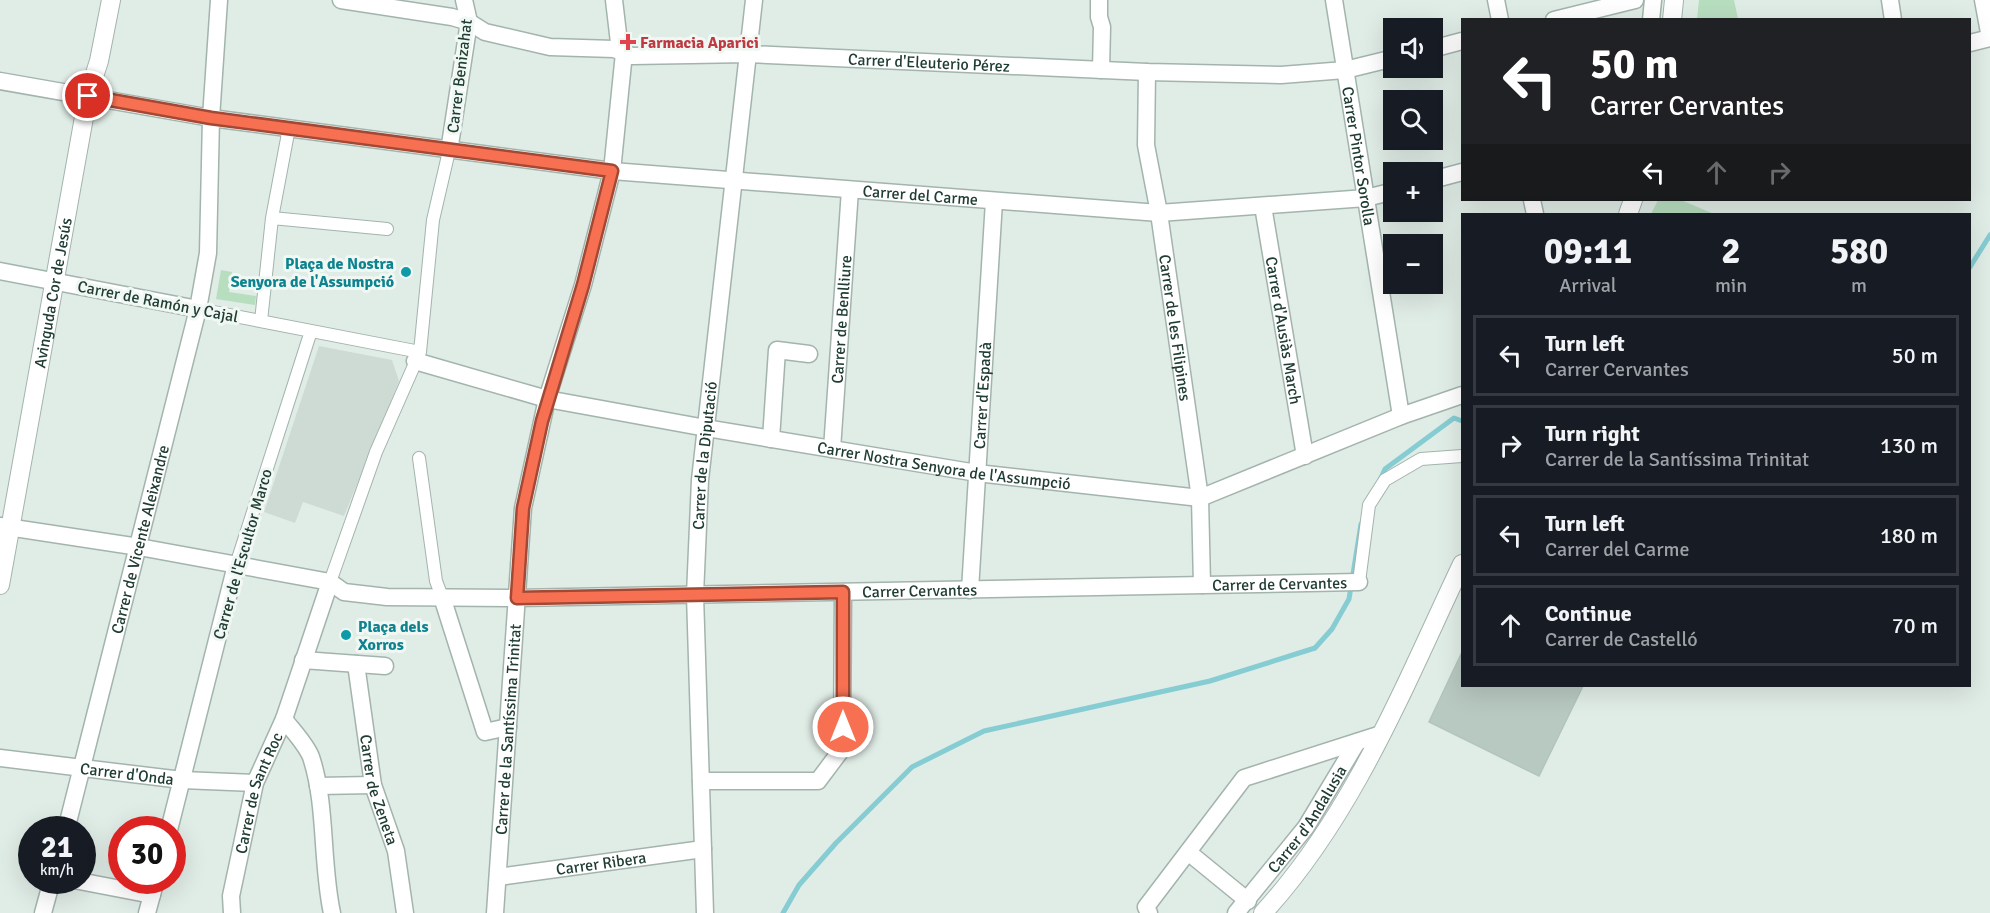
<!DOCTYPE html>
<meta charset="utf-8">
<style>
:root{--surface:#171b24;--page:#242831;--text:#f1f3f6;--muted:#9ea1a6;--line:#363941}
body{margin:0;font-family:Signika,sans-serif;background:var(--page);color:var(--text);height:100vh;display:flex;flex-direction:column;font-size:22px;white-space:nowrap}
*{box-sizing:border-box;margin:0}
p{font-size:20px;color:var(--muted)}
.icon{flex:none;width:33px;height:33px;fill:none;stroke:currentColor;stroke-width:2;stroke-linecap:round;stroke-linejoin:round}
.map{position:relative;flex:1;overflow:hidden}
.panel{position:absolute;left:1461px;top:213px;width:510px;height:474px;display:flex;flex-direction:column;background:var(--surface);border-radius:0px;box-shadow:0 6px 24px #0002}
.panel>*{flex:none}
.hud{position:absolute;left:1461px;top:18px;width:510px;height:183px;border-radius:0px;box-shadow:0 6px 24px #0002;background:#202124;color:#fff;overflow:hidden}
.tools{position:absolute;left:1383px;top:18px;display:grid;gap:12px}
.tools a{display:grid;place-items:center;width:60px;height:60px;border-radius:0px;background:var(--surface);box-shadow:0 6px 24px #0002;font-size:30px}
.speed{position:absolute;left:18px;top:816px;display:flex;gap:12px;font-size:30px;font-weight:700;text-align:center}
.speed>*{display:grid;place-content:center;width:78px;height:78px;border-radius:50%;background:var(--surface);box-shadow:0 6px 24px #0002;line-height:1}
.speed small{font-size:15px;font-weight:400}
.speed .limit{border:9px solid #d22;background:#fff;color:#111}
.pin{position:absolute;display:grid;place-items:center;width:51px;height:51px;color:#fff;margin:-26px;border:3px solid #fff;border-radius:50%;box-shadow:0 2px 6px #0007}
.me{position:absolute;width:66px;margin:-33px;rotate:0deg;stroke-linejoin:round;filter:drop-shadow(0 0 4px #0008)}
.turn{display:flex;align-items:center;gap:21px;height:126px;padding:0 30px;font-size:27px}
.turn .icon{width:78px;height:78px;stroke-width:2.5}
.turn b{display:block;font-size:42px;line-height:51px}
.lanes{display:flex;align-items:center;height:57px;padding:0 30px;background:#0003;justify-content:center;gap:30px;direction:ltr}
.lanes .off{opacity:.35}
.eta{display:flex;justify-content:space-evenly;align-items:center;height:102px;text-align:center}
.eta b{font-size:36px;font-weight:700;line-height:42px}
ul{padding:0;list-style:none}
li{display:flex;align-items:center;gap:18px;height:81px;margin:0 12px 9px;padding:0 18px;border:3px solid var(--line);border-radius:0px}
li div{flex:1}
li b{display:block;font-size:22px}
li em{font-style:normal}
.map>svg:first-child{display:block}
</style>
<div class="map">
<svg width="1990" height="913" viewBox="0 0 1990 913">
<rect width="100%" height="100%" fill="#e0ece6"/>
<path fill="#cedbd5" d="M319 346 392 360 399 381 344 516 303 502 295 523 264 512Z"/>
<path fill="#b8dec0" d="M1699 0H1734L1738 19H1697Z
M1658 200H1681L1714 214H1651Z
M221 270 232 272 229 292 256 296 255 305 216 299Z"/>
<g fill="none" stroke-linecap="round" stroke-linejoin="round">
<path stroke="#85ccd3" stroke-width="5" d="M1970 267 1990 235
M1380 480 1385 469 1454 418 1462 421
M783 913 799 885 836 843 912 767 984 731 1210 681 1315 648 1332 629 1349 599 1361 524"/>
</g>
<path fill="#b8c9c1" stroke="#b2c5bc" stroke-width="1.5" d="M1462 652V686H1583L1539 776 1429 722Z"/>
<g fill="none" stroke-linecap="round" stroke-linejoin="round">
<g stroke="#a3b4ad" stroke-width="14">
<path id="pedestrian" d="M272 218 387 229
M198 309 420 352
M261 321 272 218 289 128
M419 458 436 581 442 597
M236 565 311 331
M330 582 376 452 420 352 433 220 449 151
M1359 582 1369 505 1385 480 1421 459 1462 456"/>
</g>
<g stroke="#a3b4ad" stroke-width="19">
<g id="minor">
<path id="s1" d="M341 0 452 17 469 22 485 32 550 47 614 49 632 56 748 54 1147 72 1281 75 1345 70 1394 58"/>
<path d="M614 0 620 51"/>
<path d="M1099 0V17L1102 27 1101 70"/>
<path id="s2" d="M1334 0 1401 416"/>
<path d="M1496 0 1500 20"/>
<path d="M1890 0 1893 20"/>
<path d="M1983 0 1990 38"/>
<path d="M1554 20 1635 0"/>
<path d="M1651 20 1653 0"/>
<path d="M1970 43 1990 38"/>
<path d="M1432 49 1462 41"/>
<path id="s3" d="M1147 72 1146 145 1159 213 1200 498 1202 585"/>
<path id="s4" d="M0 81 211 118 612 171 1159 213 1366 198 1394 191"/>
<path d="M449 151 469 22 464 0"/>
<path d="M1432 180 1462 172"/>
<path d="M1532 200 1535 214"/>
<path id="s5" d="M1263 206 1305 456"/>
<path d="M0 271 198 309"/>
<path id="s6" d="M415 361 547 399 706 428 977 473 1200 498 1401 416 1462 395"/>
<path d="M771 439 777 350 809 354"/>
<path id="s7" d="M832 449 850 190"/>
<path id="s8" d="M0 526 139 547 330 582 344 592 387 597 517 598 1359 582"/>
<path id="s9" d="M970 590 994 201"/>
<path d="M442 597 485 732 508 727"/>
<path d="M303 660 385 666"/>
<path id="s10" d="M356 664 373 785 396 851 405 913"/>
<path d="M284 719C292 730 306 744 311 757 327 805 321 863 332 913"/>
<path id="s11" d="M0 758 182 780 255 783"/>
<path d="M701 781H818L842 749 843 592"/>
<path d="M318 786 373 785"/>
<path id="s12" d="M66 830 198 309 208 253 211 118 219 0"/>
<path d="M169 830 236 565"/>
<path d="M1188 852 1248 901"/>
<path id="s13" d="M498 877 703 849"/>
<path d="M74 880 152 895"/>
<path d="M43 913 52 880"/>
<path d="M147 913 156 880"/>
<path id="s14" d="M232 913 231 896 255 783 284 719 330 582"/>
<path id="s15" d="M495 913 523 508 547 399 583 285 612 171 624 53"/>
<path id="s16" d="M705 913 695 595 700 480 754 0"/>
<path d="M1149 913 1146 907 1244 778 1381 734"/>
<path id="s17" d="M1236 913 1306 827 1357 742"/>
</g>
</g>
<g stroke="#a3b4ad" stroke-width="20">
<g id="tertiary">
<path d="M1672 20 1674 0"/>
<path d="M1628 214 1633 200"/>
<path id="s18" d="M0 585 88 95 99 61 111 0"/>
<path d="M1263 913C1354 814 1405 684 1462 564"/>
</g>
</g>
<use href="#pedestrian" stroke="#fff" stroke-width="12"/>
<use href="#minor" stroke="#fff" stroke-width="16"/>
<use href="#tertiary" stroke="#fff" stroke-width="18"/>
</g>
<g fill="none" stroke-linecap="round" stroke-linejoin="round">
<g stroke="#a14935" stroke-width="15">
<path id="route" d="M88 96 211 118 612 171 583 285 542 421 523 508 517 598 843 592V727"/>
</g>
<use href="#route" stroke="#f77052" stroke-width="10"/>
</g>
<path fill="#e0444e" stroke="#f1f8f4" stroke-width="2" d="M625 33h6v6h6v6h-6v6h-6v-6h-6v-6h6z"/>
<g fill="#0f9aa8" stroke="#f1f8f4" stroke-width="2">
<circle cx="406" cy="272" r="6"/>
<circle cx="346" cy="635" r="6"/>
</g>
<g text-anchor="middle" stroke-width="6" stroke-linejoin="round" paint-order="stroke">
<g font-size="16" font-weight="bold" fill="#be3a42" stroke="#f1f8f4" text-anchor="start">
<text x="640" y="48">Farmacia Aparici</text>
</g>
<g font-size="16" fill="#203d33" stroke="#f1f8f4">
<text dy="6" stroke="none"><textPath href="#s1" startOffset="596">Carrer d'Eleuterio Pérez</textPath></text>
<text transform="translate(459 76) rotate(-83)" y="6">Carrer Benizahat</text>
<text dy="6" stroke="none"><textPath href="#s2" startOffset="158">Carrer Pintor Sorolla</textPath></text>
<text dy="6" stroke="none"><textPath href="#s4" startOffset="928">Carrer del Carme</textPath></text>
<text dy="6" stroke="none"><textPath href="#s18" startOffset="297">Avinguda Cor de Jesús</textPath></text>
<text transform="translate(158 301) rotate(11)" y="6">Carrer de Ramón y Cajal</text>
<text dy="6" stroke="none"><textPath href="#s7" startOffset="130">Carrer de Benlliure</textPath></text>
<text dy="6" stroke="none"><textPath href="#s3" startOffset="258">Carrer de les Filipines</textPath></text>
<text dy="6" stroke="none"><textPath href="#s5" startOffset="126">Carrer d'Ausiàs March</textPath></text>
<text dy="6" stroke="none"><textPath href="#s9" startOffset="195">Carrer d'Espadà</textPath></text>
<text dy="6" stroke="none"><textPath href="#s16" startOffset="458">Carrer de la Diputació</textPath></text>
<text dy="6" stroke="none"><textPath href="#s6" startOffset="540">Carrer Nostra Senyora de l'Assumpció</textPath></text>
<text dy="6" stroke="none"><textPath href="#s12" startOffset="300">Carrer de Vicente Aleixandre</textPath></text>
<text transform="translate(242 554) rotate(-74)" y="6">Carrer de l'Escultor Marco</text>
<text dy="6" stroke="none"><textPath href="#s8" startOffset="1288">Carrer de Cervantes</textPath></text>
<text dy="6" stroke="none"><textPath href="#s8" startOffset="928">Carrer Cervantes</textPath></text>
<text dy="6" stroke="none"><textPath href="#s15" startOffset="184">Carrer de la Santíssima Trinitat</textPath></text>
<text dy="6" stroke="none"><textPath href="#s11" startOffset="128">Carrer d'Onda</textPath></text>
<text dy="6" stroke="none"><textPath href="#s10" startOffset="128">Carrer de Zeneta</textPath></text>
<text dy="6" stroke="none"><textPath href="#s14" startOffset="124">Carrer de Sant Roc</textPath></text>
<text dy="6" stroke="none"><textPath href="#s17" startOffset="118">Carrer d'Andalusia</textPath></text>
<text dy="6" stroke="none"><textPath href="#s13" startOffset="104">Carrer Ribera</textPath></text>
</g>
<g font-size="16" font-weight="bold" fill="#0d838f" stroke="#f1f8f4" text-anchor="end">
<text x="394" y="269">Plaça de Nostra<tspan x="394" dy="18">Senyora de l'Assumpció</tspan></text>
<text x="358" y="632" text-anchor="start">Plaça dels<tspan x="358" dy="18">Xorros</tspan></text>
</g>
</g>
</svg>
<div class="tools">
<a><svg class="icon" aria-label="sound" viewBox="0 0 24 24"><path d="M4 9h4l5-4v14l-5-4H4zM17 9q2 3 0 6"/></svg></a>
<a><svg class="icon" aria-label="search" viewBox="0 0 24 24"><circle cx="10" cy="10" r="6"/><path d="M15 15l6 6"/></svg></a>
<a>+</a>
<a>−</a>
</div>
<div class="speed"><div>21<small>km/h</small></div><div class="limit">30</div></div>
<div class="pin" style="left:88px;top:96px;background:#d93025"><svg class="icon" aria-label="arrive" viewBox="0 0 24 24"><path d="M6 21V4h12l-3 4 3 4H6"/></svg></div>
<svg class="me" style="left:843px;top:727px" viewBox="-20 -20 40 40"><circle r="17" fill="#f77052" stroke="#fff" stroke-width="3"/><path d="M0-11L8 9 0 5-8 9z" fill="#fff"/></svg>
<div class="hud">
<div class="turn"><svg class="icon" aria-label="left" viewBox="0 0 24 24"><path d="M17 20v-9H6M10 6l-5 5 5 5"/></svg><div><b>50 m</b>Carrer Cervantes</div></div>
<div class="lanes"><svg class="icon" aria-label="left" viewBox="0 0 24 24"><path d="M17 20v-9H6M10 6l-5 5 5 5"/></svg><svg class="icon off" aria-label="ahead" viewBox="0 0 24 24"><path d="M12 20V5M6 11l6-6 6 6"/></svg><svg class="icon off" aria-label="right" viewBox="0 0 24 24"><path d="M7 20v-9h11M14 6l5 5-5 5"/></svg></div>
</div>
<section class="panel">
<div class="eta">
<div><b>09:11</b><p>Arrival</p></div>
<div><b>2</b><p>min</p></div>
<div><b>580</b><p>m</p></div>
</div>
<ul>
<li><svg class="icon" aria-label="left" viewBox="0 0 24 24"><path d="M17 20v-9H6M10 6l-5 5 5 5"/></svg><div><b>Turn left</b><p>Carrer Cervantes</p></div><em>50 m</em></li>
<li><svg class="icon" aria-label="right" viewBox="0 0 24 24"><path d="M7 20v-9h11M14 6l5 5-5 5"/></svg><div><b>Turn right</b><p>Carrer de la Santíssima Trinitat</p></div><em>130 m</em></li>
<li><svg class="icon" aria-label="left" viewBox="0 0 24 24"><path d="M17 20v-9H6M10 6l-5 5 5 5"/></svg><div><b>Turn left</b><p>Carrer del Carme</p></div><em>180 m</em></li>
<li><svg class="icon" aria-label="ahead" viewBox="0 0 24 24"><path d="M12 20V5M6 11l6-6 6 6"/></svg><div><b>Continue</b><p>Carrer de Castelló</p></div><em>70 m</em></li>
</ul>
</section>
</div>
